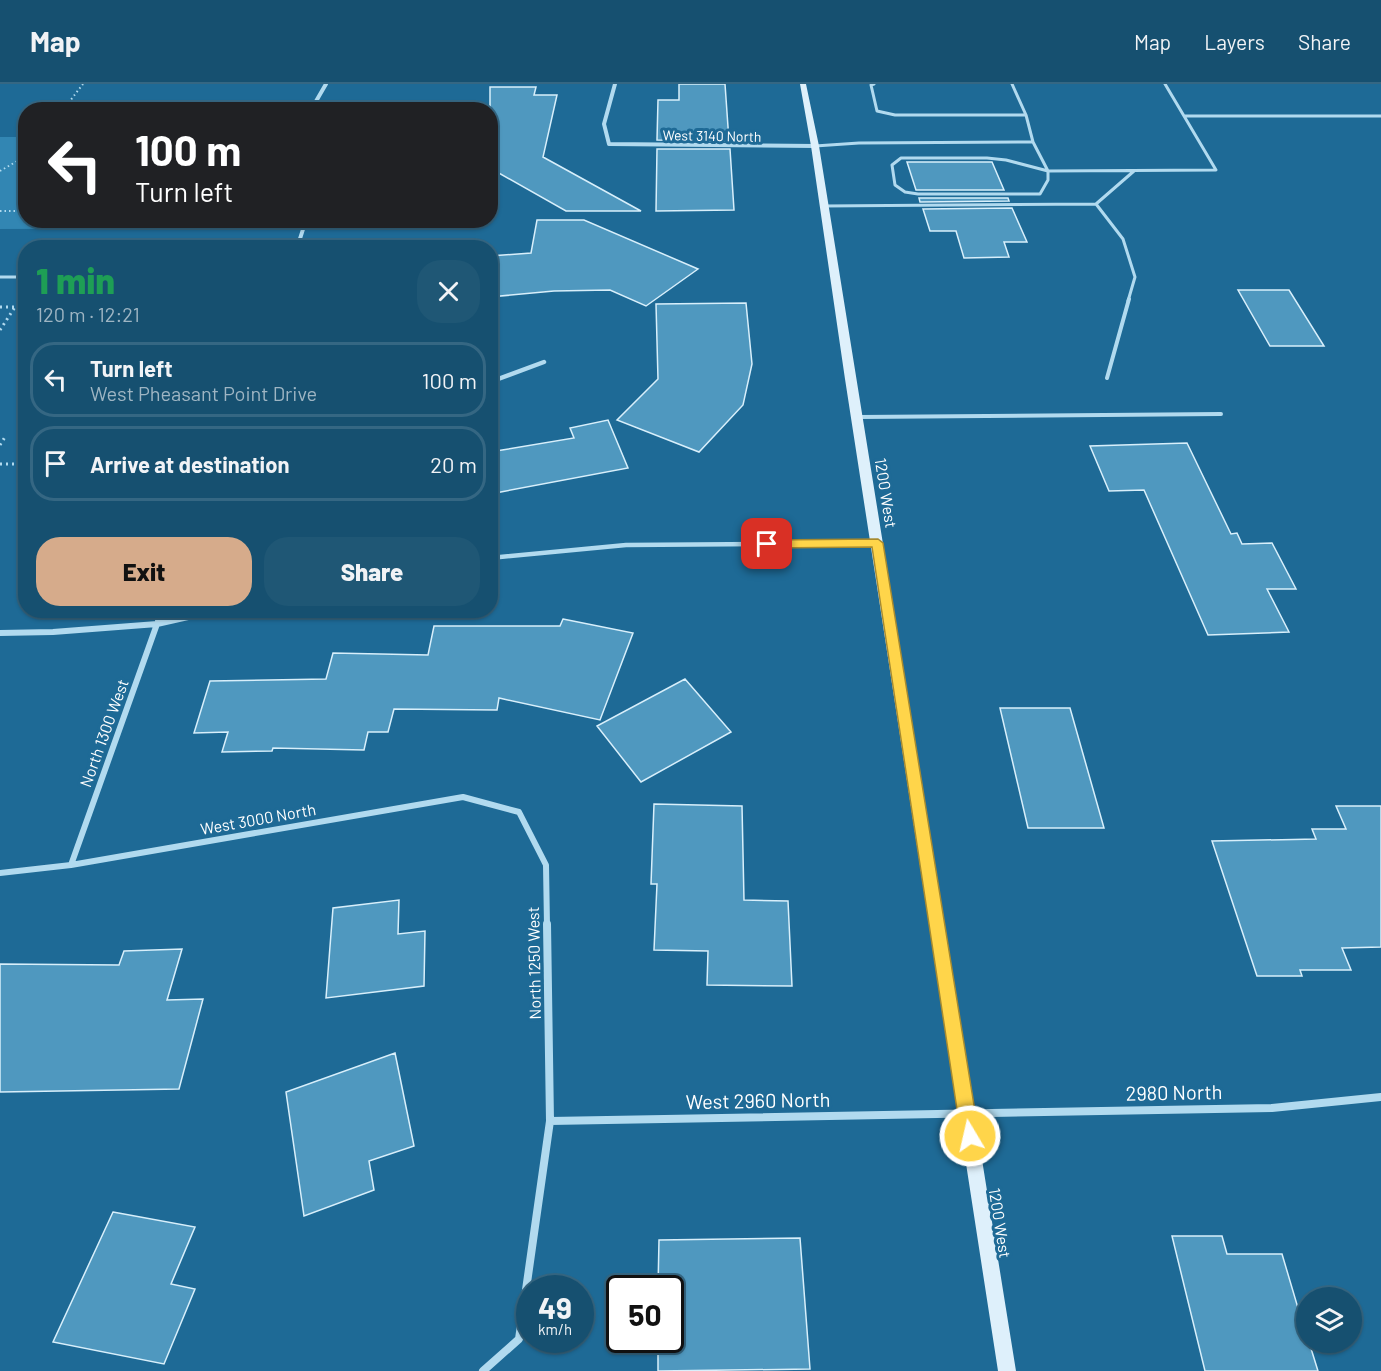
<!DOCTYPE html>
<meta charset="utf-8">
<style>
:root{--surface:#165070;--page:#1f5775;--text:#f1f3f6;--muted:#9eb5c3;--line:#356783;--accent:#d6ab8b}
body{margin:0;font-family:Barlow,sans-serif;background:var(--page);color:var(--text);height:100vh;display:flex;flex-direction:column;font-size:22px;white-space:nowrap}
*{box-sizing:border-box;margin:0}
p{font-size:20px;color:var(--muted)}
.icon{flex:none;width:33px;height:33px;fill:none;stroke:currentColor;stroke-width:2;stroke-linecap:round;stroke-linejoin:round}
.map{position:relative;flex:1;overflow:hidden}
.drawer{position:absolute;left:18px;top:156px;width:480px;height:378px;display:flex;flex-direction:column;background:var(--surface);border-radius:24px;box-shadow:0 2px 4px #0004,0 0 0 2px var(--line)}
.drawer>*{flex:none}
.guide{position:absolute;left:18px;top:18px;width:480px;height:126px;border-radius:24px;box-shadow:0 2px 4px #0004,0 0 0 2px var(--line);background:#202124;color:#fff;overflow:hidden}
.controls{position:absolute;left:1296px;top:1203px;display:grid;gap:12px}
.controls a{display:grid;place-items:center;width:66px;height:66px;border-radius:50%;background:var(--surface);box-shadow:0 2px 4px #0004,0 0 0 2px var(--line);font-size:30px}
.speed{position:absolute;left:516px;top:1191px;display:flex;gap:12px;font-size:30px;font-weight:700;text-align:center}
.speed>*{display:grid;place-content:center;width:78px;height:78px;border-radius:50%;background:var(--surface);box-shadow:0 2px 4px #0004,0 0 0 2px var(--line);line-height:1}
.speed small{font-size:15px;font-weight:400}
.speed .limit{border:3px solid #111;border-radius:9px;background:#fff;color:#111}
.pin{position:absolute;display:grid;place-items:center;width:51px;height:51px;color:#fff;margin:-26px;border-radius:12px;box-shadow:0 3px 9px #0006}
.me{position:absolute;width:66px;margin:-33px;rotate:351deg;stroke-linejoin:round;filter:drop-shadow(0 0 4px #0008)}
.turn{display:flex;align-items:center;gap:21px;height:126px;padding:0 18px;font-size:27px}
.turn .icon{width:78px;height:78px;stroke-width:2.5}
.turn b{display:block;font-size:42px;line-height:51px}
.round{display:grid;place-items:center;flex:none;width:63px;height:63px;border-radius:24px;background:var(--page)}
.headline{display:flex;align-items:center;justify-content:space-between;height:102px;padding:0 18px}
h1{font-size:36px;font-weight:800;line-height:45px;color:#1e9e55}
.cta{display:flex;gap:12px;margin-top:auto;padding:12px 18px}
.cta a{flex:1;height:69px;border-radius:24px;background:var(--accent);color:#111;font-size:24px;font-weight:800;line-height:69px;text-align:center}
.cta a+a{background:var(--page);color:var(--text)}
ul{padding:0;list-style:none}
li{display:flex;align-items:center;gap:18px;height:75px;margin:0 12px 9px;padding:0 6px;border:3px solid var(--line);border-radius:24px}
li div{flex:1}
li b{display:block;font-size:22px}
li em{font-style:normal}
header{display:flex;align-items:center;gap:36px;box-sizing:border-box;height:84px;padding:0 30px;background:var(--surface);border-bottom:2px solid var(--line)}
header strong{font-size:28px}
nav{display:flex;gap:33px;margin-inline-start:auto;font-size:21px}
.map>svg:first-child{display:block}
</style>
<header>
<strong>Map</strong>
<nav><a>Map</a><a>Layers</a><a>Share</a></nav>
</header>
<div class="map">
<svg width="1381" height="1287" viewBox="0 0 1381 1287">
<rect width="100%" height="100%" fill="#1e6a96"/>
<path fill="#3286b3" d="M0 53H25L26 136 280 137 277 144 0 145Z"/>
<path fill="#4f98bf" stroke="#d8effb" stroke-width="1.5" d="M679 0H725L729 57 657 56 658 16H679Z
M490 3H536L534 11H557L543 73 641 127H566L490 84Z
M657 65H730L734 126 656 127Z
M907 78H992L1004 106H916Z
M919 114H1008L1009 117 920 118Z
M1012 124 1027 158H1004L1009 173 964 174 956 147H930L923 125Z
M537 136H584L698 185 646 222 610 206 554 207 490 213V172L531 169Z
M1238 206H1289L1324 262H1270Z
M746 219 752 280 743 321 699 368 617 336 658 295 656 220Z
M608 336 628 384 490 410V368L574 354 570 344Z
M1187 359 1231 450 1237 449 1242 460 1272 459 1296 505H1267L1289 548 1208 551 1144 406 1109 407 1090 362Z
M563 535 633 549 600 636 499 614 497 626 394 625 388 648H368L364 666 273 664 272 667 222 668 228 648 194 649 210 597 326 595 333 569 428 571 434 542H560Z
M685 595 731 648 641 698 597 642Z
M1000 624H1070L1104 744H1028Z
M654 720 742 722 744 816 788 817 792 902 707 901 708 867 654 866 657 800H651Z
M1336 722H1381V863L1342 864 1351 886H1300L1302 892H1257L1212 757 1316 755 1312 745H1346Z
M399 816 398 850 425 847 424 902 326 914 333 824Z
M182 865 167 916 203 915 179 1005 0 1008V880L119 881 124 867Z
M395 969 414 1062 369 1077 374 1106 304 1132 286 1008Z
M113 1128 195 1143 171 1200 195 1205 164 1280 53 1258Z
M1172 1152H1222L1227 1170H1282L1306 1251V1258H1309L1318 1287H1205Z
M800 1154 810 1285 658 1287V1256H670V1204H658L659 1156Z"/>
<g fill="none" stroke-linecap="round" stroke-linejoin="round">
<path stroke="#b1daef" stroke-width="2" stroke-dasharray="1.5 3" stroke-linecap="butt" d="M63 26 83 0
M0 87 26 72
M0 127H26"/>
<path stroke="#b1daef" stroke-width="3" stroke-dasharray="2 4" stroke-linecap="butt" d="M0 223H26
M0 246 15 223
M0 361 5 353
M0 380H26"/>
<path stroke="#b1daef" stroke-width="3" d="M874 0 871 1 877 27 895 31H1026
M1165 0 1184 32H1381
M1033 58 1048 87
M815 62 859 59 1033 58 1026 31 1012 0
M901 74H987L1006 76 1048 87V96L1040 110H918L905 108 895 101 892 81Z
M1048 87 1216 86 1184 32
M1096 120 1134 87
M824 122 1096 120 1123 155 1135 193 1128 217
M0 193H26"/>
<path stroke="#b1daef" stroke-width="4" d="M1107 294 1129 215
M859 333 1221 330"/>
<path stroke="#b1daef" stroke-width="4" d="M615 0 604 40 609 60 815 62
M315 26V19L326 0
M297 164 306 136"/>
<path stroke="#b1daef" stroke-width="4.5" d="M490 298 544 278
M490 474 626 461 877 459"/>
<path stroke="#b1daef" stroke-width="6" d="M0 549 53 548 157 540 219 526
M71 781 162 526
M0 789 71 781 463 713 519 728 546 781 547 842"/>
<path stroke="#b1daef" stroke-width="8" d="M550 1037 1272 1024 1381 1013
M483 1287 519 1255 550 1037 547 840"/>
<path fill="#def0fb" fill-rule="evenodd" d="M800 0H806L819 62 1016 1287H998L845 295 811 62Z"/>
</g>
<path fill="#ffd54a" stroke="#a68a30" stroke-width="1.5" d="M878 455 883 459 979 1052 976 1059 970 1061 964 1059 961 1052 872 463 767 464 761 460 767 456Z"/>
<g text-anchor="middle" stroke-width="6" stroke-linejoin="round" paint-order="stroke">
<g font-size="14" fill="#fff" stroke="#1e6a96">
<text transform="translate(712 52) rotate(1)" y="5">West 3140 North</text>
</g>
<g font-size="16" fill="#fff" stroke="#1e6a96">
<text transform="translate(886 409) rotate(81)" y="6">1200 West</text>
<text transform="translate(104 649) rotate(-70)" y="6">North 1300 West</text>
<text transform="translate(258 735) rotate(-10)" y="6">West 3000 North</text>
<text transform="translate(534 879) rotate(-91)" y="6">North 1250 West</text>
<text transform="translate(1000 1139) rotate(81)" y="6">1200 West</text>
</g>
<g font-size="20" fill="#fff" stroke="#1e6a96">
<text transform="translate(1174 1009) rotate(-1)" y="7">2980 North</text>
<text transform="translate(758 1017) rotate(-1)" y="7">West 2960 North</text>
</g>
</g>
</svg>
<div class="controls">
<a><svg class="icon" aria-label="layers" viewBox="0 0 24 24"><path d="M12 4l9 5-9 5-9-5zM3 14l9 5 9-5"/></svg></a>
</div>
<div class="speed"><div>49<small>km/h</small></div><div class="limit">50</div></div>
<div class="pin" style="left:767px;top:460px;background:#d93025"><svg class="icon" aria-label="arrive" viewBox="0 0 24 24"><path d="M6 21V4h12l-3 4 3 4H6"/></svg></div>
<svg class="me" style="left:970px;top:1052px" viewBox="-20 -20 40 40"><circle r="17" fill="#ffd54a" stroke="#fff" stroke-width="3"/><path d="M0-11L8 9 0 5-8 9z" fill="#fff"/></svg>
<div class="guide">
<div class="turn"><svg class="icon" aria-label="left" viewBox="0 0 24 24"><path d="M17 20v-9H6M10 6l-5 5 5 5"/></svg><div><b>100 m</b>Turn left</div></div>
</div>
<section class="drawer">
<div class="headline"><div><h1>1 min</h1><p>120 m · 12:21</p></div><a class="round"><svg class="icon" aria-label="close" viewBox="0 0 24 24"><path d="M6 6l12 12M18 6L6 18"/></svg></a></div>
<ul>
<li><svg class="icon" aria-label="left" viewBox="0 0 24 24"><path d="M17 20v-9H6M10 6l-5 5 5 5"/></svg><div><b>Turn left</b><p>West Pheasant Point Drive</p></div><em>100 m</em></li>
<li><svg class="icon" aria-label="arrive" viewBox="0 0 24 24"><path d="M6 21V4h12l-3 4 3 4H6"/></svg><div><b>Arrive at destination</b></div><em>20 m</em></li>
</ul>
<div class="cta"><a>Exit</a><a>Share</a></div>
</section>
</div>
